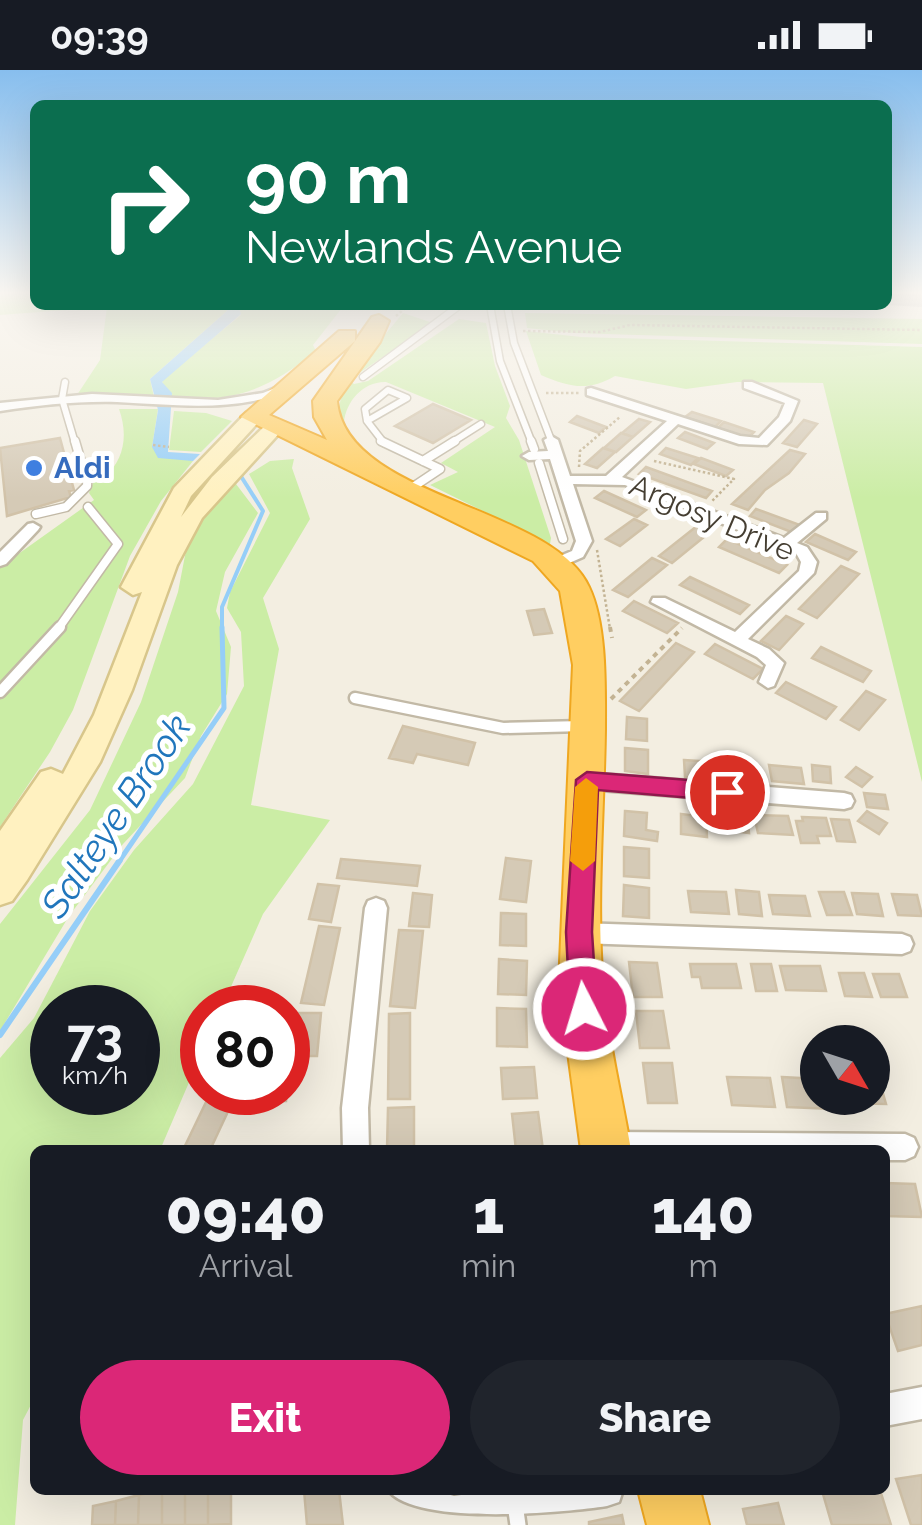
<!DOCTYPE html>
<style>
:root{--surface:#171b24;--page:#20242c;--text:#f1f3f6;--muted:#9ea1a6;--accent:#db2777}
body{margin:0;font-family:Raleway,sans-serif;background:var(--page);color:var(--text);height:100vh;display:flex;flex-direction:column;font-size:38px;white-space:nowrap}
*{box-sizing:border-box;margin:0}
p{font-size:32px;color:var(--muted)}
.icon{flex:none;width:55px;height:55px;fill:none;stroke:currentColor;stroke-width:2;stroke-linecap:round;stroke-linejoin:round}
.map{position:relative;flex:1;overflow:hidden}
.details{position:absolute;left:30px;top:1075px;width:860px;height:350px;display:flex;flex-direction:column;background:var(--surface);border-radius:15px;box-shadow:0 10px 40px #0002}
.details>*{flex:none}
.top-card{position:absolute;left:30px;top:30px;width:862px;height:210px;border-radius:15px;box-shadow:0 10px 40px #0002;background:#0b6e4f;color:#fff;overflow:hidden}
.needle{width:65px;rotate:129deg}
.fabs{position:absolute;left:800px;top:955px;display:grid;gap:20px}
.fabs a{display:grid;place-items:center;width:90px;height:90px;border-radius:50%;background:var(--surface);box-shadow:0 10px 40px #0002;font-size:50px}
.speed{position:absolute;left:30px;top:915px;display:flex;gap:20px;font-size:50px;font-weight:700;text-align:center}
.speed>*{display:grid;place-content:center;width:130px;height:130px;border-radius:50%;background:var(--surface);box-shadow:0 10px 40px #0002;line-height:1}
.speed small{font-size:25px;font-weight:400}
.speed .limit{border:15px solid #d22;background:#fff;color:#111}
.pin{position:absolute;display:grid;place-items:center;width:85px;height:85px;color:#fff;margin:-42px;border:5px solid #fff;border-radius:50%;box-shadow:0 2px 10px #0007}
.me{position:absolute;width:110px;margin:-55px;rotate:355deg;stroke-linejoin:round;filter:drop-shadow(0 0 8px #0008)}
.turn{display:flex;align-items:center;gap:35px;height:210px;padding:0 50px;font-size:45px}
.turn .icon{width:130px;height:130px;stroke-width:2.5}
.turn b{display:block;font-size:70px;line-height:85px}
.eta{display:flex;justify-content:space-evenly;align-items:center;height:170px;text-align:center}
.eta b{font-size:60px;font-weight:800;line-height:70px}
.action{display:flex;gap:20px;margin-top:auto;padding:20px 50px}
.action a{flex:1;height:115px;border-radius:60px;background:var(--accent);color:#fff;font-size:40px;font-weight:800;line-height:115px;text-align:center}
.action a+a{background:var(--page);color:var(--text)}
.status{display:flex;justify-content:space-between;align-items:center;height:70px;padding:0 50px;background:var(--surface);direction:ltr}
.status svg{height:28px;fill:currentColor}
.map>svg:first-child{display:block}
</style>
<div class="status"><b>09:39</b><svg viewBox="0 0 49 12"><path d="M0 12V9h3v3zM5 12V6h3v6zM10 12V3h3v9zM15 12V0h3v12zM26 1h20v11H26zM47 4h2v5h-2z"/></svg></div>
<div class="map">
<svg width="922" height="1455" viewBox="0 0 922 1455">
<rect width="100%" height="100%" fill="#f3eee1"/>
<path fill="#cbeda5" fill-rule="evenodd" d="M0 224H35V235H224L228 240 150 309 154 327 77 325 100 290 107 237 0 245Z
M238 235H375L342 238 313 275 316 281C268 320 235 332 172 329L162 312 165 307 241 245Z
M403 243 433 253 349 310 354 314 368 311 459 249 486 253 495 296 510 336 506 348 519 370 551 468 550 474 430 415 458 402 441 393 495 357 386 312C364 311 346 331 344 352L338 345 343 315Z
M525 243 922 249V274L575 263 527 258Z
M526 261 581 267 922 277V712L823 313 737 312 686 319 615 306C588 322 569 317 541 305Z
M119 339H158L152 377 193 391 161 431 130 486 73 640 50 682 0 757V497L94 430 89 423 95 408H104C125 389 128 364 119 339Z
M174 341 206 343 232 351 201 382 169 380Z
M294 389 292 398 310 449 263 528 279 579 251 735 330 750 263 844 222 937 202 938V982L160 1080H35V1327L23 1350 15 1455H0V988L34 948 90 841 134 780 193 714 244 616 241 562 227 538 230 522 270 443 249 404 270 391ZM52 938H138V1022H52Z
M233 410 258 443 225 502 216 541 231 577 227 624 201 666 185 708 123 774 69 846 0 961V854L90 740 141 632 178 522 188 470Z"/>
<path fill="#95cef8" d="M224 235H238L241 244 162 312 172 323 168 382 200 384 193 391 158 388 152 377 158 340 150 309 227 241Z"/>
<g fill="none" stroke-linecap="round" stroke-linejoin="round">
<path stroke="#95cef8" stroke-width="4" d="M222 559V537L263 441 237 400"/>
<path stroke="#95cef8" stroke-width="5" d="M118 793 224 638 222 557"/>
<path stroke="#95cef8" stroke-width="6" d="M0 965 120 790"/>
<path fill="#c3c0ba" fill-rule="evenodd" d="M888 224H922V237L885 235Z"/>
</g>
<path fill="#d5cab6" stroke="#d1c2a8" stroke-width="2.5" d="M433 334 471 350 433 373 395 356Z
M692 342 721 351 715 357 685 347Z
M577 346 606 357 599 363 570 352Z
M639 349 650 352 633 367 622 363Z
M804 350 817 354 797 377 783 373Z
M724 352 754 362 748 368 718 358Z
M685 362 714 373 707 379 678 368Z
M621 363 633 367 616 382 604 378Z
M60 368 74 420 69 421 71 427 7 446 0 378Z
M603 378 615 382 597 398 585 394Z
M666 378 698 388 691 395 660 384Z
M790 380 805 384 789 403 765 420 748 440 732 434Z
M701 388 733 400 726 406 694 394Z
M646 397 712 421 706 428 639 404Z
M604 421 646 440 637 447 595 428Z
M756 439 800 455 794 463 750 446Z
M634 449 647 455 620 476 606 469Z
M702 452 715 458 672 493 659 486Z
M815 464 856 482 848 490 806 472Z
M727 469 787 495 779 503 719 477Z
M652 488 667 495 628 527 613 520Z
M841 496 859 504 817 548 799 539Z
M690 507 749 535 740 544 680 515Z
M634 531 678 553 667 563 623 541Z
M544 539 552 563 534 565 527 541Z
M786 546 803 554 779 580 761 571Z
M676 573 694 582 639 641 620 631Z
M715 574 763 599 753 609 705 584Z
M821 577 871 601 863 612 812 588Z
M786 612 836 637 826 649 776 623Z
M866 621 885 630 859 660 841 650Z
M627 647 647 649V671L626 669Z
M403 656 475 673 468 695 417 684 413 693 389 688Z
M625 678 648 680V704L625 701Z
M684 690 714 692 716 709 685 707Z
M726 693 759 696 761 713 722 710 721 698 727 699Z
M769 695 801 698 804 714 772 711Z
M812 695 830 697 831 713 813 711Z
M856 697 872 707 862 717 846 707Z
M864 723 885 725 888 739 867 737Z
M625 741 647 743 646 760 658 762 657 771 624 766Z
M867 741 887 753 879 764 858 751Z
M723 742 747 744 749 763 725 760Z
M681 744 706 747 707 767 681 764Z
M754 745 788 746 793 765 758 763Z
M802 747 826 748 831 766H817L819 773H801L796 751H803Z
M831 749 849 750 855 772 837 771Z
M624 777 649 779V808L624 806Z
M506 788 531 791 526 832 500 829Z
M341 789 420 796 417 816 337 808Z
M318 814 339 816 331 852 309 849Z
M624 815 649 818V848L623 846Z
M736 820 759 822 762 846 739 844Z
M688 821 726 822 729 844 691 842Z
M819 822H844L852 845H827Z
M413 823 432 825 429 857 409 856Z
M852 823 878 824 883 846 857 844Z
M892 824 917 825 922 846 898 845Z
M769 825 805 826 810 846 773 844Z
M501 843 526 844V876L500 875Z
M319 856 340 858 324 935 301 933Z
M399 860 423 861 415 938 390 936Z
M499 889 527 891 526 925 498 924Z
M629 892 657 893 662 927H633Z
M690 894H736L741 918H702L700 907H692Z
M751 894H771L777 921H756Z
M780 896H820L826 921 786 920Z
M839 903H864L872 927 845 926Z
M873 904H899L907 927H881Z
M497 938 526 939 527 977 497 976Z
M636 941H663L669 978H640Z
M299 943H321L317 986H293Z
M410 943V1029H388L389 944Z
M643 993H672L677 1033H648Z
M534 997 537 1028 503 1029 501 998Z
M872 1006H878L886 1034 843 1033 842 1028H872Z
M727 1007 770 1008 775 1037 732 1035Z
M782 1007 818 1009V1028H829L832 1039 787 1037Z
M242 1022H287L286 1031 241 1032Z
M208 1028 231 1035 210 1080H183Z
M414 1037V1080H387L388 1038Z
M538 1042 543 1080H516L512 1044Z
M885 1113 915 1114 922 1147 885 1146Z
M922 1236V1275L898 1281 885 1244Z
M922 1405V1455H911L896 1409Z
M162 1420V1455H138L139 1425Z
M162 1420H185V1455H162Z
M185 1420H208V1455H185Z
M208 1420H231V1454L208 1455Z
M304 1420H339L343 1455H307Z
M849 1420H880L891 1455H832L823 1424Z
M139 1425 138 1455H115L116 1431Z
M116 1431 115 1455H92L93 1436Z
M778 1433 784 1455H747L743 1439Z
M622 1445 624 1455H589V1452Z"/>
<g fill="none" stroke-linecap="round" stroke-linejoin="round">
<g stroke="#c2b9a6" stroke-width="9">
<path id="lane-far3" d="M490 235 500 291 532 373
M507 235 514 273 551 370
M363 307 460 235
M65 312 62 329 75 373
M388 320 407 328 367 351 365 339Z
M367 351 384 373
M451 373 481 354"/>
</g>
<g stroke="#c2b9a6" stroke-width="11">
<path id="lane-far2" d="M381 371 440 399 410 419
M531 371 534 379
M423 391 455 371
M539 393 563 469
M36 444 66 437 87 416 88 398 82 395 75 371
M58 559 118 474 88 437"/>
</g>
<g stroke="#c2b9a6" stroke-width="15">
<path id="lane-far1" d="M0 622 60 557
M355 628 503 658 583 656"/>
</g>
<g stroke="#c2b9a6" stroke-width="20">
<path id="lane" d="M515 1434 518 1455"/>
</g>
<g stroke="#c2b9a6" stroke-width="5">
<path id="street" d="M290 312 296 316 294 319C235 343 179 335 117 332 78 331 39 335 0 341V333L92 324 218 330 263 323Z
M744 312H752L798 331 790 351 767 375 739 374 678 354 622 407 784 468 816 443H826V449L797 473 807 477 817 492 814 503 748 569 769 579 784 593 774 616 768 618 759 612 766 595 757 587 651 532 653 528H665L735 562 799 501 801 492 796 483 625 415 573 414 592 471 583 487 560 497H548V491L572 481 576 471 550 389 529 390 522 386 529 382 548 381 544 370 551 366 558 370 570 406H606L667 351 587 325V319L591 318 740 366 759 368 779 347 785 333 744 318Z
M33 453 40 457 38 460 6 494 0 496V482L28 454Z
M587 703 844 723 851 725 854 731 851 737 844 739 587 719 580 716 577 711 580 706Z
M376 828 384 831 387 838 368 1038 369 1080H343L342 1038 365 838 368 831Z
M579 853 902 864 910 867 913 874 910 881 902 884 579 873 571 870 568 863 571 856Z
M605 1062 905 1064 914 1068 918 1077 914 1086 905 1090H885V1080H594L592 1075 596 1066Z
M922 1317V1349L885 1356V1324Z
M388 1420H433L454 1426 497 1420H623L619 1432 607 1436C555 1444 414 1455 388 1420Z"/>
</g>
<g stroke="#d8c68b" stroke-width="5">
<path id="secondary" d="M253 341 263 347 191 426 181 447 212 407 267 354 284 358 202 448 177 495 132 620 100 692 27 810 12 831 0 835V761L41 702 51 699 63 704 94 645 142 522 133 525 121 517 174 418 246 343Z"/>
</g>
<g stroke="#efa720" stroke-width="4">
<path id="highway" d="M379 245 389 251 380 272 337 331C346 429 551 435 589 517 607 555 605 617 605 659 604 741 596 835 603 916 608 971 622 1026 631 1080H581L559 915 573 595 560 521 533 491 241 347 339 261H355V271L269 345 327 370 314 347 313 331 372 247Z
M638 1420H700L709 1455H647Z"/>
</g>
<path stroke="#c3b393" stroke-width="2.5" stroke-dasharray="2.5 2.5" stroke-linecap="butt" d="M396 246 409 235
M523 261 600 262 630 255 922 260
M546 323H581
M153 375 169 377
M654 391 734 409 711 432
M579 397 580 381 621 346
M597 480 610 559"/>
<path stroke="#c3b393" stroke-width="4" stroke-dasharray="5 5" stroke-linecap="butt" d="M610 557 612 568
M611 629 682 558"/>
<use href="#lane-far3" stroke="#fff" stroke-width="6"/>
<use href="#lane-far2" stroke="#fff" stroke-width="8"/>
<use href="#lane-far1" stroke="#fff" stroke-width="10"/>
<use href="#lane" stroke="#fff" stroke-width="15"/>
<use href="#street" fill="#fff" fill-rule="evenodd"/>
<use href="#secondary" fill="#fff1c0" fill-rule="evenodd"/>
<use href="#highway" fill="#ffce61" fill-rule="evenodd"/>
</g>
<linearGradient id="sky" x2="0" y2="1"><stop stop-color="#87beee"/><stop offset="0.52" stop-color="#faf7f2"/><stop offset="1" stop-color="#faf7f2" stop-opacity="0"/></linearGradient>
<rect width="922" height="428" fill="url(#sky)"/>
<path fill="#db2777" stroke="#8e194d" stroke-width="2.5" d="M587 702 727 713 739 722 727 731 598 720 592 862 597 939 593 948 584 952 574 948 570 939 566 862 576 710Z"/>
<path fill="#f59e0b" d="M586 708 598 717 595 791 583 801 570 791 575 717Z"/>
<circle fill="#3f7fe0" stroke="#fff" stroke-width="4" cx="34" cy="398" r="10"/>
<g text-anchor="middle" stroke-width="10" stroke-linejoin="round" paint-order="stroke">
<g font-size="30" font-weight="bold" fill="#366cbe" stroke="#fff" text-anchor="start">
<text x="54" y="408">Aldi</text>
</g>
<g font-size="30" fill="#453e32" stroke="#fff">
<text transform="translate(712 448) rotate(23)" y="10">Argosy Drive</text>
</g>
<g font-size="38" font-style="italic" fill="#2076bc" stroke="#fff">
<text transform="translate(116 746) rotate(-56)" y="13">Salteye Brook</text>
</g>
</g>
</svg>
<div class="fabs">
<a><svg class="needle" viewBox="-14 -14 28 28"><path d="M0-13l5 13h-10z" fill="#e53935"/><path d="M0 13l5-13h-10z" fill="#9ea1a6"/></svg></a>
</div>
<div class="speed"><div>73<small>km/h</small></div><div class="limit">80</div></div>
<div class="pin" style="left:727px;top:722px;background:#d93025"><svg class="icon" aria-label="arrive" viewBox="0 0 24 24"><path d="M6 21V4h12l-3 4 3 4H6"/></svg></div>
<svg class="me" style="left:584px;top:939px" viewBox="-20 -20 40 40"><circle r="17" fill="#db2777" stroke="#fff" stroke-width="3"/><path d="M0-11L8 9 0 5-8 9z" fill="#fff"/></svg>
<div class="top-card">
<div class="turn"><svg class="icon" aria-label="right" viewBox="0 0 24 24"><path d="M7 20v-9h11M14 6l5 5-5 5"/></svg><div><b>90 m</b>Newlands Avenue</div></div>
</div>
<section class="details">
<div class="eta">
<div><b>09:40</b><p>Arrival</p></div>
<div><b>1</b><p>min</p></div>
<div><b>140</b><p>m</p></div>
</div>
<div class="action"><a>Exit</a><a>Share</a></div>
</section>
</div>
